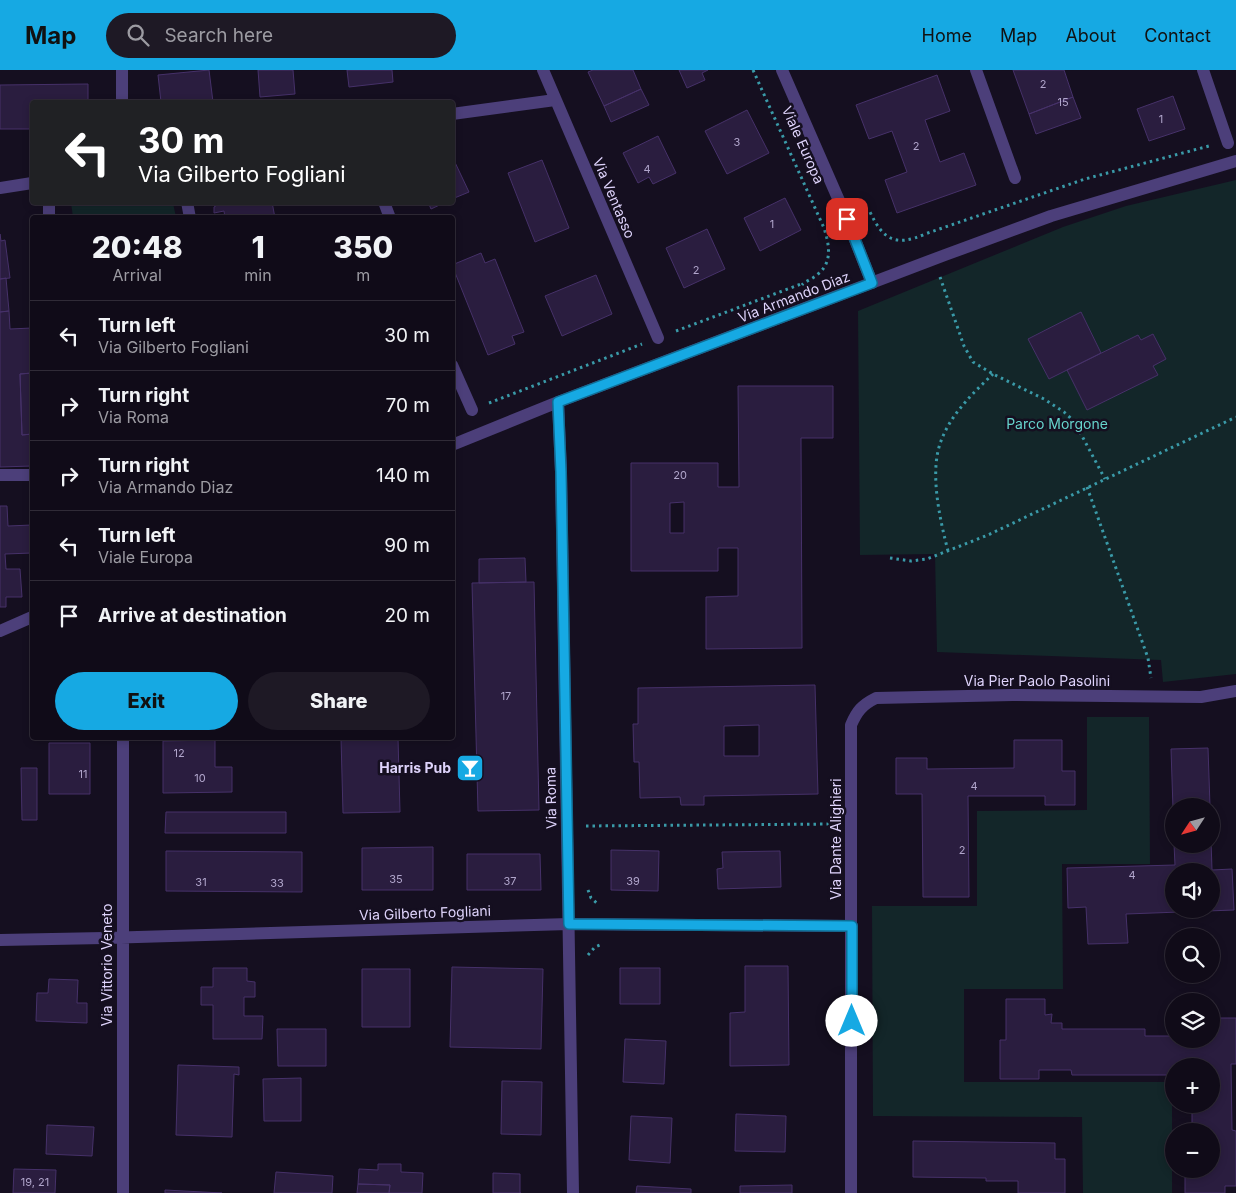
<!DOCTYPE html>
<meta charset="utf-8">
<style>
:root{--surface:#100b18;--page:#1e1925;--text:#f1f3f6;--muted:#9c9ba2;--line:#302b37;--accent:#16a9e3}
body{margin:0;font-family:Inter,sans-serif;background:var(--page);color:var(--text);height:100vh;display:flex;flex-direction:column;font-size:19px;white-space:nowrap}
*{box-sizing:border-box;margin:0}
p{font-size:16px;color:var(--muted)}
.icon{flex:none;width:28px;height:28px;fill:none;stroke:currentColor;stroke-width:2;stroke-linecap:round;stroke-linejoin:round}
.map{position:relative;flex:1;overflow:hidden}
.side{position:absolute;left:30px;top:145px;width:425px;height:525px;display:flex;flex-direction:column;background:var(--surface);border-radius:5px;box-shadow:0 2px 8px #0003,0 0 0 1px var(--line)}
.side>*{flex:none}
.hud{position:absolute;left:30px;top:30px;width:425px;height:105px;border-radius:5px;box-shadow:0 2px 8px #0003,0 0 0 1px var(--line);background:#202124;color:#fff;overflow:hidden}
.needle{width:32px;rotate:234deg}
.tools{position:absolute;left:1165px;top:728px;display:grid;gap:10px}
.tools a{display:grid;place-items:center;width:55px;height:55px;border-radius:50%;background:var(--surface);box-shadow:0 2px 8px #0003,0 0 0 1px var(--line);font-size:25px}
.pin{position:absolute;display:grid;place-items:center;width:42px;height:42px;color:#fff;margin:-21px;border-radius:10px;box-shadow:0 2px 8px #0006}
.me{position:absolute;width:55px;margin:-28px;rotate:0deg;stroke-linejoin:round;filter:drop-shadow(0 0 4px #0008)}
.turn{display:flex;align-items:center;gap:18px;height:105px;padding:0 25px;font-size:22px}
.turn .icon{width:65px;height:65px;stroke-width:2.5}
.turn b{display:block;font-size:35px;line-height:42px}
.eta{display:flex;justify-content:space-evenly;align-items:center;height:85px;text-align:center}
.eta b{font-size:30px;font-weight:800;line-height:35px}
.primary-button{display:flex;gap:10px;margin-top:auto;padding:10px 25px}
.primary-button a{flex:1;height:58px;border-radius:30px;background:var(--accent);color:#111;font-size:20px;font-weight:800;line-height:58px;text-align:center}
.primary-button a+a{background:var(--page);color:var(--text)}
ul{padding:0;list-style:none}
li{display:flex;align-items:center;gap:15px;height:70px;padding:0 25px;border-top:1px solid var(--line)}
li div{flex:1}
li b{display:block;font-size:19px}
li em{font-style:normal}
header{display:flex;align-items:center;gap:30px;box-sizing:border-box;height:70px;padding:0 25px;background:var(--accent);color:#111}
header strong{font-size:24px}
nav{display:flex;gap:28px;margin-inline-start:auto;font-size:18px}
.search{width:350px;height:45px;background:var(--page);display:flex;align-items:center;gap:12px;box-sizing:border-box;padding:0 18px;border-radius:28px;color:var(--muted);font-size:19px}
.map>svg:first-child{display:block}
</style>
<header>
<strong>Map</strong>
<div class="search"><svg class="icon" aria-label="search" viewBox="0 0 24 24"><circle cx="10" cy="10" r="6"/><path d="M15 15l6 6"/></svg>Search here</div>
<nav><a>Home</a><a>Map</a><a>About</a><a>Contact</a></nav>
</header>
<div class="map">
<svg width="1236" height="1123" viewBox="0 0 1236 1123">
<rect width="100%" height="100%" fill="#150f20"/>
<path fill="#132629" d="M1236 110V604L1163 612 1161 590 937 582 935 484 860 485 858 241 1063 157 1126 136Z
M71 133H173L176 147H73Z
M1087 647H1149L1150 794H1062L1063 919H964V1012H1172V1123H1083L1082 1047 873 1046 872 836H977V741L1087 740Z"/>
<path fill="#2a1d3f" stroke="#463169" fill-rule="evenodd" d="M209 0 213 32H161L158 5Z
M258 0H293L295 24 260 27Z
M347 0H392L393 12 349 17Z
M593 0H633L641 19 604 36 588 2Z
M679 0H708L702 3 705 10 687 18Z
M1013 0H1064L1073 27 1029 44Z
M937 5 950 41 925 50 940 92 964 83 976 115 897 143 885 110 907 102 892 61 869 69 856 35Z
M88 14V32H32V59H0V15Z
M641 19 649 35 611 52 604 36Z
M1173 26 1185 59 1149 71 1137 39Z
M1073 27 1081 48 1036 64 1029 44Z
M747 40 769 83 727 104 705 61Z
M658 66 676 103 653 114 649 107 638 113 623 83Z
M452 86 469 122 452 129Z
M542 90 569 158 535 172 508 103Z
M785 128 801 160 760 181 744 148Z
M222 132H272L275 148H225L224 141 214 143V137Z
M428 132H446L431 139Z
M707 159 725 199 684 218 666 178Z
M0 164 1 171 5 170 10 208 0 209Z
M481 183 485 193 495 189 524 262 512 266 515 274 488 285 452 195Z
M596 205 612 244 562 266 545 226Z
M6 208 9 241 0 242V209Z
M9 241 10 259 32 258V303L20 304 22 365 32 364V396L0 397V242Z
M1081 242 1101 283 1049 309 1028 269Z
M1153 264 1166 289 1153 296 1158 305 1087 340 1067 300 1138 265 1141 270Z
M32 303V364L22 365 20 304Z
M738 316H833V368H801L802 578 706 579V527L738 526V478H718V501H631V393H718V417H739ZM684 432V463H670V433Z
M30 396H32V453L31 405Z
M0 436H7L8 456 32 455V483L5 484 6 499H20L22 527H6V537H0Z
M525 488 526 512 479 513V489Z
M534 512 539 740 478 741 472 513Z
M815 615 818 724 704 726V735H681L680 727 640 728 639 692H634L633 654H638V618ZM759 655V686H724V656Z
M341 668H398L400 742 343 743Z
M215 670V697H232V722L163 723V671Z
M1014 670H1062V701H1075V735H1045V726H968L969 827H923L922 724H896V688H927V699L1014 698Z
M49 673H90V724H49Z
M1208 678 1210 736H1174V768L1171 679Z
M21 698H37V750H22Z
M166 742H286V763H165Z
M1211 770 1212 800 1232 799 1234 840 1126 844 1128 873 1088 874 1086 837 1068 838 1067 798 1175 795 1174 774H1211ZM1174 801H1211V839H1174Z
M433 777V820H362V778Z
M611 780 659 781 658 821 611 820Z
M166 781 302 782V822L166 821Z
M780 781 781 817 718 819 717 799 723 798 722 782Z
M467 784H540L541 820H467Z
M745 896H788L789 995 730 996V943L745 942Z
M452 897 543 899 541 979 450 977Z
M213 898H247V911L255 912V927H244V946H263L262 969H213V935H201V917H213Z
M620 898H660V934H620Z
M362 899H410V957H362Z
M49 909 78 910 77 933H87V953L36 951 37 923H48Z
M1006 929H1045V945L1052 944 1051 953H1062V959H1145V966H1174V969H1211V948H1236V994H1231L1232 1060 1236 1061V1116H1225V1123H1185V1099H1211V1061H1192V1034H1211V996H1174V1005H1072L1071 1000H1039V1009H1000V970H1006Z
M277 959H326V996H278Z
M625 969 666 971 664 1014 623 1012Z
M178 995 239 997V1005L234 1004 232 1067 176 1065Z
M301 1008V1051H264L263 1009Z
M502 1011 542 1012 541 1065 501 1064Z
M736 1044 786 1046 785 1082 735 1081Z
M631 1046 672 1048 670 1093 629 1090Z
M47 1055 94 1057 92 1086 46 1084Z
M913 1071 1055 1073V1089H1065V1123H1018V1111H986V1108L913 1107Z
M378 1094H401V1102L423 1103 422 1123H389L390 1115 358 1114 359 1099 378 1100Z
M14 1099 56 1100 55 1123H13Z
M276 1102 333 1106 332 1123H274Z
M493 1103 520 1104V1123H521H493Z
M358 1114 390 1115 389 1123H357Z
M792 1115V1123H740V1116Z
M637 1116 691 1119V1123H636Z
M165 1120 222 1123H165Z"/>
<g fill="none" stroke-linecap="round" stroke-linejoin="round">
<path stroke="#3a9aa8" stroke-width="3" stroke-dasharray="2.5 4" stroke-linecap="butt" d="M753 0 824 158C829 174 833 192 818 204 813 209 805 211 802 215
M864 144 870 142C883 170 896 177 925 164L1085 109 1209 76
M940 207 964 276 973 292 993 304 1044 329 1064 342 1074 351 1105 409
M676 261 801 214
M489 333 642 274
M1087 417 1148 588 1151 608
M948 481C940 450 929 402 941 371 951 344 973 323 993 304
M890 488 911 491 927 489 988 465 1236 347
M586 756 832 754
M588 820 591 828 599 835
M588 885 595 877 600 875"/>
<path stroke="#4c3f7a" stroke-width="12" d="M0 405H31"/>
<path stroke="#4c3f7a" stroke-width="12" d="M122 0V32
M543 0 658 268
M782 0 844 142 872 213
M976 0 1015 108
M1203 0 1228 73
M452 44 555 30
M0 118 32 113
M49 132V148
M187 132 190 148
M384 132 390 148
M452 295 472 340
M123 668V1123
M0 870 104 868 569 854 852 856
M851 1123V655C857 641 862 635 876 628L1013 625 1201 627 1236 621"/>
<path stroke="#4c3f7a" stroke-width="12" d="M558 332 561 402 573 1123
M452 375 558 332 945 185 1051 146 1236 91
M0 561 32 547"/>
</g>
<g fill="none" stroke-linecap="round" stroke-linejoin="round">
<g stroke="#0e6e94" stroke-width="12">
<path id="route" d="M847 149 872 213 558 332 561 402 569 854 852 856V951"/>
</g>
<use href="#route" stroke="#16a9e3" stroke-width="9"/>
</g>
<defs>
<g id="bar-square" transform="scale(1.4375)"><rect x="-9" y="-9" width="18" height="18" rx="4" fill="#16a9e3" stroke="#150f20"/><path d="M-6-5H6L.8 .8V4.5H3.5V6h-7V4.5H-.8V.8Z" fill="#fff"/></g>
</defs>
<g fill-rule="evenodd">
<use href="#bar-square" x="470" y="698"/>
</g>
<g text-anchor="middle" stroke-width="5" stroke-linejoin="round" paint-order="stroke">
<g font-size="11" fill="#b1a6cc">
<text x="1043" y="18">2</text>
<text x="1063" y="36">15</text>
<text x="1161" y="53">1</text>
<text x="737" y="76">3</text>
<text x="916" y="80">2</text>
<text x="647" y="103">4</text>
<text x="772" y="158">1</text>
<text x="696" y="204">2</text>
<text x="680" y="409">20</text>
<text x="506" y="630">17</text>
<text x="179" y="687">12</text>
<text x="83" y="708">11</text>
<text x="200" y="712">10</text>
<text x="974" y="720">4</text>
<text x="962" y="784">2</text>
<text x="1132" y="809">4</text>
<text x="396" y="813">35</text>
<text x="510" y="815">37</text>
<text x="633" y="815">39</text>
<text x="201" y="816">31</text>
<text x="277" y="817">33</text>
<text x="35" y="1116">19, 21</text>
</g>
<g font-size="14" fill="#ded3fb" stroke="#150f20">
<text transform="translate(803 75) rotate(66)" y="5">Viale Europa</text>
<text transform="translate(614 128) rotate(67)" y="5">Via Ventasso</text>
<text transform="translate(794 227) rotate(-21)" y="5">Via Armando Diaz</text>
<text x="1037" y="616">Via Pier Paolo Pasolini</text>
<text transform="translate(551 728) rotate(-91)" y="5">Via Roma</text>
<text transform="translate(836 769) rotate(-90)" y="5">Via Dante Alighieri</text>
<text transform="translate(425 843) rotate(-2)" y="5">Via Gilberto Fogliani</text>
<text transform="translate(107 895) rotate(-90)" y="5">Via Vittorio Veneto</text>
</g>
<g font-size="14" fill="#66d3cc" stroke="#150f20">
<text x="1057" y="359">Parco Morgone</text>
</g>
<g font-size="14" font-weight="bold" fill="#ded3fb" stroke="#150f20" text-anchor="end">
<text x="451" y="703">Harris Pub</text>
</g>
</g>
</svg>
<div class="tools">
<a><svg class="needle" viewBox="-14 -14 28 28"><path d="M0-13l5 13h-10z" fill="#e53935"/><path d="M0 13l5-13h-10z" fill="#9c9ba2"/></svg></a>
<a><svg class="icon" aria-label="sound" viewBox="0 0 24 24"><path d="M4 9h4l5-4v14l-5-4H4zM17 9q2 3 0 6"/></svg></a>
<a><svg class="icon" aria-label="search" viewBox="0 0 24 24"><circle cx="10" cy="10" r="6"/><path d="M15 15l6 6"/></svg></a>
<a><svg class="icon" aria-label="layers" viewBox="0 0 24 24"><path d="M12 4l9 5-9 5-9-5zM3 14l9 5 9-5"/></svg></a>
<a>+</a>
<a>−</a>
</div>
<div class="pin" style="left:847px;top:149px;background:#d93025"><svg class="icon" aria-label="arrive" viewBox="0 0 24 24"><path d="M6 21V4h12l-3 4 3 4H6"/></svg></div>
<svg class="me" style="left:852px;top:951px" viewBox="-20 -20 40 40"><circle r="19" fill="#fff"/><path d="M0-13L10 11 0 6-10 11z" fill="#16a9e3"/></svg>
<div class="hud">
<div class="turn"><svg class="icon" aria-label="left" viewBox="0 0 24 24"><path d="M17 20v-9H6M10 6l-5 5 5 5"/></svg><div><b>30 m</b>Via Gilberto Fogliani</div></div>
</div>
<section class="side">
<div class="eta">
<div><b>20:48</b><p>Arrival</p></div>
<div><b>1</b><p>min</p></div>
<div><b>350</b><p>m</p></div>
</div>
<ul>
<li><svg class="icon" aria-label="left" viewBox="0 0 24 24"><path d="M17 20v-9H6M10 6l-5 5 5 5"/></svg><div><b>Turn left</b><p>Via Gilberto Fogliani</p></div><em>30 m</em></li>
<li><svg class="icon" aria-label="right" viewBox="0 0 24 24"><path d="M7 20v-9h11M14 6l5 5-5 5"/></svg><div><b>Turn right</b><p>Via Roma</p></div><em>70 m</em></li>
<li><svg class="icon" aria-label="right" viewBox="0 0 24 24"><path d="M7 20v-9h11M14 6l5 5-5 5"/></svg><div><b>Turn right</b><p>Via Armando Diaz</p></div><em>140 m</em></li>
<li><svg class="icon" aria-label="left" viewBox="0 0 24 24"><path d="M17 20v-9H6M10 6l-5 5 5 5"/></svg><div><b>Turn left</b><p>Viale Europa</p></div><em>90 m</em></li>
<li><svg class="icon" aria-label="arrive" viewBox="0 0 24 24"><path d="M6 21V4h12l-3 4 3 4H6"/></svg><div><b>Arrive at destination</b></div><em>20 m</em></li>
</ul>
<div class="primary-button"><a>Exit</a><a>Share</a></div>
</section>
</div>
